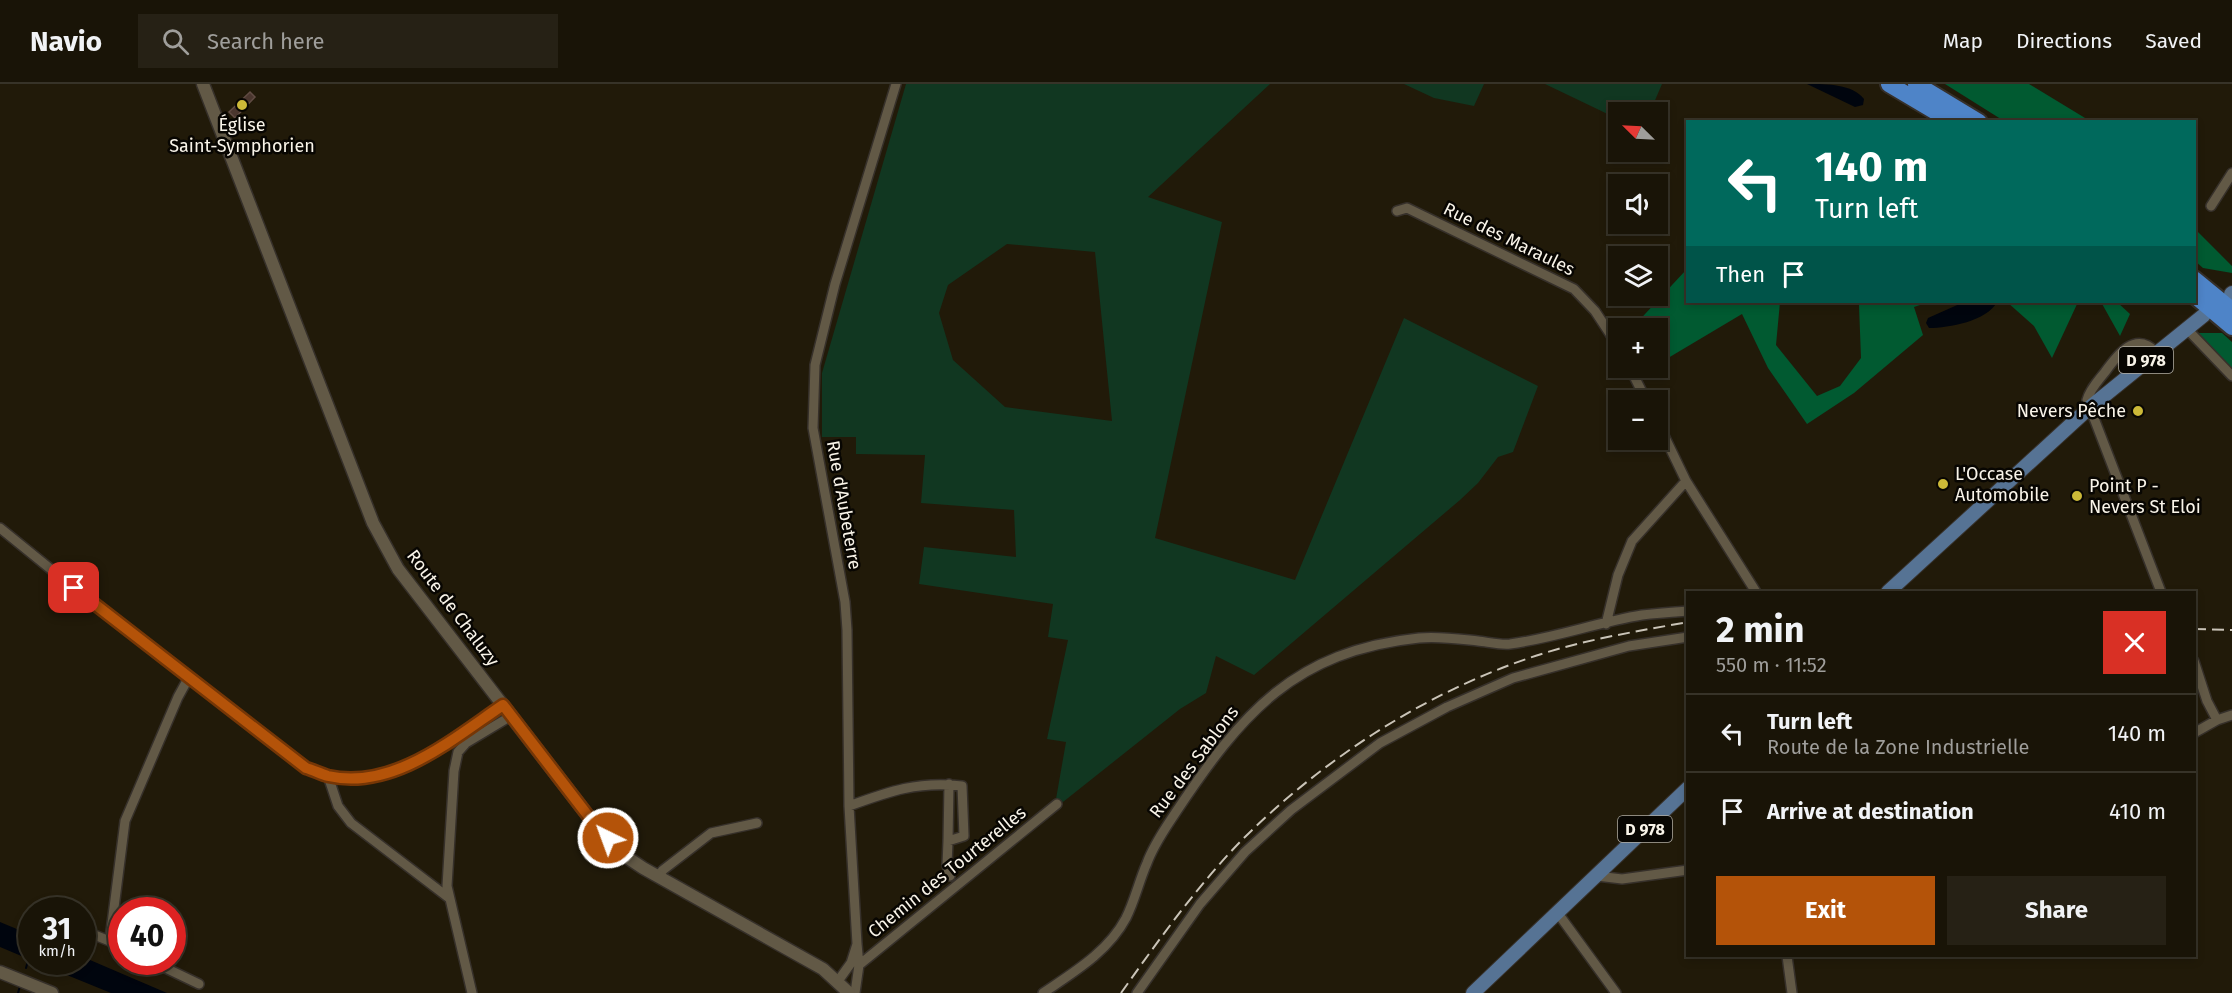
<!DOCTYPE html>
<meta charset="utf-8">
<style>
:root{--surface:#191407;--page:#262115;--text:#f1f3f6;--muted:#9f9e9b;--line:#373328;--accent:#b45309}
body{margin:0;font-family:"Fira Sans",sans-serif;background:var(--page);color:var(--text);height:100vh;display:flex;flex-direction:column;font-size:22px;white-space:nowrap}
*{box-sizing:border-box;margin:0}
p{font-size:20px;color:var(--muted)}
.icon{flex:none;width:33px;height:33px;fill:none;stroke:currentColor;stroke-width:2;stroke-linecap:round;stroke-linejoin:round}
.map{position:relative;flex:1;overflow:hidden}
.side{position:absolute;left:1686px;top:507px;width:510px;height:366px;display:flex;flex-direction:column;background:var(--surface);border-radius:0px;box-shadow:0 3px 9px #0003,0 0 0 2px var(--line)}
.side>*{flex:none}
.banner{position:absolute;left:1686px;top:36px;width:510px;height:183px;border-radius:0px;box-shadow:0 3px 9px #0003,0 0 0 2px var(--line);background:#00695c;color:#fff;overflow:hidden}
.needle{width:39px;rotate:294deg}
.tools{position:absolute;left:1608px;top:18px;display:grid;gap:12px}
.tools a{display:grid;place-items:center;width:60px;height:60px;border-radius:0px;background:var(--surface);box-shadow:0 3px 9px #0003,0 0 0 2px var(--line);font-size:30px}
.speed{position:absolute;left:18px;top:813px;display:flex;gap:12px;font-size:30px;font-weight:700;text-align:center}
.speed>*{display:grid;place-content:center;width:78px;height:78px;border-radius:50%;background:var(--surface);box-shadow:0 3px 9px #0003,0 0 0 2px var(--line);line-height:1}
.speed small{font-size:15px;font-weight:400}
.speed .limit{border:9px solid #d22;background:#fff;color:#111}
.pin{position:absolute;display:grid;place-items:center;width:51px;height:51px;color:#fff;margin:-26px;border-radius:12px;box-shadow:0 3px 9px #0006}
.me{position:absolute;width:66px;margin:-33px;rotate:318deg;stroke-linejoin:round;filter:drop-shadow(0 0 4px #0008)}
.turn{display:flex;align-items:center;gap:21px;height:126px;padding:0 30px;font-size:27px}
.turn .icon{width:78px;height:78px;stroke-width:2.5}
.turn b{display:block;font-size:42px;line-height:51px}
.then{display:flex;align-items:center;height:57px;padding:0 30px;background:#0003;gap:12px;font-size:22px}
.round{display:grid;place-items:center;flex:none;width:63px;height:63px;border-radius:0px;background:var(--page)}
.overview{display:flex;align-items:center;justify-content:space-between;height:102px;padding:0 30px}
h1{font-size:36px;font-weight:700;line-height:45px}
.button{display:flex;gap:12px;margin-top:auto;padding:12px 30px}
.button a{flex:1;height:69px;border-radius:0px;background:var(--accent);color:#fff;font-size:24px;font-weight:700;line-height:69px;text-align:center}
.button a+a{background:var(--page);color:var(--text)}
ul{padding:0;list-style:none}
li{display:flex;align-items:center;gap:18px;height:78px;padding:0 30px;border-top:2px solid var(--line)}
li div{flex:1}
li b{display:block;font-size:22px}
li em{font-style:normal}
header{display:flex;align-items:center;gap:36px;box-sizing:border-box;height:84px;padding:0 30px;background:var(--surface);border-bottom:2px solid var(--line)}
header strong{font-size:28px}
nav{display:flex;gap:33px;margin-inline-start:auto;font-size:21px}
.search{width:420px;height:54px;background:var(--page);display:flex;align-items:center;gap:15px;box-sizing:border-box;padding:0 21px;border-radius:0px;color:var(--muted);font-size:22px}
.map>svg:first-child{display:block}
</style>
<header>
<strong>Navio</strong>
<div class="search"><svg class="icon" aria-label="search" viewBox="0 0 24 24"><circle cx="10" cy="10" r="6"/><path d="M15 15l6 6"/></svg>Search here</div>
<nav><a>Map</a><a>Directions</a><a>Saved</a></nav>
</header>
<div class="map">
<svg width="2232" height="909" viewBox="0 0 2232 909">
<rect width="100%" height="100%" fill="#211a09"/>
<path fill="#113721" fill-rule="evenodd" d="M906 0H1270L1148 113 1222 138 1155 454 1295 496 1404 234 1538 302 1513 368 1498 373 1478 399 1460 416 1254 591 1216 572 1206 609 1180 625 1063 718 1056 715 1066 658 1047 655 1068 556 1048 553 1053 520 919 500 924 463 1016 473 1014 426 921 419 925 371 856 370V353H822V289ZM1007 160 1095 168 1112 337 1005 323 953 276 939 229 948 201Z
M1404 0H1484L1474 22 1434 14Z
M1545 0H1662L1650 28H1618V35Z"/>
<path fill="#015a31" d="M1945 0H2029L2090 37H2004Z
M2195 145 2232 182V189L2203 184 2195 177Z
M1686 186 1688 218H1780L1776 261 1817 312 1840 302 1861 274 1859 221 1862 218H1929L1914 223 1923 251 1854 309 1807 340 1768 284 1742 230 1658 280V244H1632Z
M2007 218H2078L2052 274 2034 242Z
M2101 218H2117L2130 230 2120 252Z
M2196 249H2222L2232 258V286Z"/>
<path fill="#00050e" d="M1807 0C1828 0 1852 0 1864 15L1863 21 1855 23Z
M1964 218H1997C1987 237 1949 244 1929 244L1926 239 1928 234Z
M0 838 31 851V876L0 863Z
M83 873 167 909H111L35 878H82Z"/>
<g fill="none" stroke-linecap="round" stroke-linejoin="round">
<path stroke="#00050e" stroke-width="2" d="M26 884 29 873
M18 909 20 902"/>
</g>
<path fill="#4a362e" stroke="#614c44" stroke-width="1.5" d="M250 8 255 13 235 34 229 28Z"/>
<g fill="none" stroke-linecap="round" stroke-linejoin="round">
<g stroke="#36302a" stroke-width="12">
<path id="street" d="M2211 122 2232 89
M1397 127 1407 124 1574 205 1595 227 1618 262
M2186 244 2232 292
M2156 268C2135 247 2118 270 2105 288 2098 297 2090 305 2087 316L2161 508
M1630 284 1646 316
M1658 339 1686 397 1756 508
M0 444 74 504 306 684C313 686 321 690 328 692 390 706 455 654 503 621
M1606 540 1618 491 1632 457 1686 397
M2194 577 2207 617 2217 636
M2194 649 2217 636 2232 631
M328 692 338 722 351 739 449 814
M849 722C890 707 918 697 962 702L964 752 948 757 949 700
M948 757 947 781 950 792
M658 792 663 786 711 749 757 739
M1597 792 1622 795 1688 786
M1557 828 1616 909
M87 848 122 862
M110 855 125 737 178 613 189 593
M857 860 849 722 847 546 845 518 813 344 815 281 835 200 896 0
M1787 872 1792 909
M153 878 199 900
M859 881 1057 720
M838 897 851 879 857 860 859 881 855 909
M472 909 447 802 454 687 458 668 466 659 511 632
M1043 909C1074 888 1108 868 1126 834 1135 816 1139 797 1147 779 1154 760 1165 745 1176 728 1242 629 1294 567 1419 554 1439 552 1459 555 1478 557 1488 558 1500 561 1510 560 1555 554 1598 538 1642 531 1657 529 1673 528 1688 527
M1137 909 1200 820 1245 768 1291 726 1380 659 1447 623 1513 594 1629 562 1688 553"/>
</g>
<g stroke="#36302a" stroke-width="15">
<path id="secondary" d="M203 0 373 439 398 485 599 746 628 774 643 784 823 885 849 909
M0 888 52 909"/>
</g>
<g stroke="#36302a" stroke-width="16">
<path id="primary" d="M2231 210 2232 209
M1888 508 2089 324 2204 231
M1473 909 1688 704"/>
</g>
<g stroke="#36302a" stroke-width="20">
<path id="highway" d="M1889 0 1953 38
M1916 0 1979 38
M2194 195 2232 226
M2194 211 2232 243"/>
</g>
<use href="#street" stroke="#625946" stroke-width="9"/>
<use href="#secondary" stroke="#625946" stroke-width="12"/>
<use href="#primary" stroke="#567394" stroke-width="14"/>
<use href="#highway" stroke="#4e84c8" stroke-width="16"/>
<path stroke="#cac4b8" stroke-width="2" stroke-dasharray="12 6" stroke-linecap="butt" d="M2194 545 2232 546
M1121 909C1158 857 1195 805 1239 759 1326 671 1439 599 1558 565 1601 553 1644 546 1688 538"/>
</g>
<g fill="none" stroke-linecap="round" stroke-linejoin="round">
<g stroke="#753606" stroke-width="15">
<path id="route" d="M74 504 306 684C313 686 321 690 328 692 393 707 454 654 503 621L599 746 608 754"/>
</g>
<use href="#route" stroke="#b45309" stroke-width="10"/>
</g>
<g fill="#ccb938" stroke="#080602" stroke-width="2">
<circle cx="242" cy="21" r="6"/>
<circle cx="2138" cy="327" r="6"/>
<circle cx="1943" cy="400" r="6"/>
<circle cx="2077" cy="412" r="6"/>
</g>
<g text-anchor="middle" stroke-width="5" stroke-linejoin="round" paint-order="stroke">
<g fill="#080602" stroke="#b1ada4" stroke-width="1.5">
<rect x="2119" y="263" width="54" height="26" rx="4.5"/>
<rect x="1618" y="732" width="54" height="26" rx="4.5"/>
</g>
<g font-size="16" font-weight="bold" fill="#f9f4e9">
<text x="2146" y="282">D 978</text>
<text x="1645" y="751">D 978</text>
</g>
<g font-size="18" fill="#f9f4e9" stroke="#080602" text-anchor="start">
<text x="242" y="47" text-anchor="middle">Église<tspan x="242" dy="21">Saint-Symphorien</tspan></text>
<text x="2126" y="333" text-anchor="end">Nevers Pêche</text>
<text x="1955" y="396">L'Occase<tspan x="1955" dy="21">Automobile</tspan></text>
<text x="2089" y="408">Point P -<tspan x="2089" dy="21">Nevers St Eloi</tspan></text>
</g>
<g font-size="18" fill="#f9f4e9" stroke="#080602">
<text transform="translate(1509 155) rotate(26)" y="6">Rue des Maraules</text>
<text transform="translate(844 421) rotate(80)" y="6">Rue d'Aubeterre</text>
<text transform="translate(453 524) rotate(53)" y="6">Route de Chaluzy</text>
<text transform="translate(1194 678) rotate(-53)" y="6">Rue des Sablons</text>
<text transform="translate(947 788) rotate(-39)" y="6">Chemin des Tourterelles</text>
</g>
</g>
</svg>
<div class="tools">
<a><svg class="needle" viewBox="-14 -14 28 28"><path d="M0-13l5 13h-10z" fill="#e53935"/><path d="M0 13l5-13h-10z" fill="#9f9e9b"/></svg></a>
<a><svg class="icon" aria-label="sound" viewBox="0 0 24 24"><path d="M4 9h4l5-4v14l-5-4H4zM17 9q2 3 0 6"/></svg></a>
<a><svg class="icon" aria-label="layers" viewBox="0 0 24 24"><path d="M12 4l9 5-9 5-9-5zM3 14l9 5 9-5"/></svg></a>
<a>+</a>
<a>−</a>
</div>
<div class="speed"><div>31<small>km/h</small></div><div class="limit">40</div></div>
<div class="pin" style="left:74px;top:504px;background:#d93025"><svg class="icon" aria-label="arrive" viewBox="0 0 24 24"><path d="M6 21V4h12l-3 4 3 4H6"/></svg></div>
<svg class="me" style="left:608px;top:754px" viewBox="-20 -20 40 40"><circle r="17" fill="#b45309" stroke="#fff" stroke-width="3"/><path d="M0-11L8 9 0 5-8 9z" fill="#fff"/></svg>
<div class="banner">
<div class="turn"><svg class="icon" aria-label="left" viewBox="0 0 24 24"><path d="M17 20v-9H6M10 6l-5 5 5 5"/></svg><div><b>140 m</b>Turn left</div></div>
<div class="then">Then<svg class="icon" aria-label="arrive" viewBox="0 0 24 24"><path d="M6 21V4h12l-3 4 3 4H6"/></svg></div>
</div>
<section class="side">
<div class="overview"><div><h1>2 min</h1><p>550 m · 11:52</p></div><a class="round" style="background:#d93025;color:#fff"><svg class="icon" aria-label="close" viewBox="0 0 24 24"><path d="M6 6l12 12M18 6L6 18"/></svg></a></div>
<ul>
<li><svg class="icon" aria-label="left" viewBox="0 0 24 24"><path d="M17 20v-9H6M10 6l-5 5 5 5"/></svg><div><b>Turn left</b><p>Route de la Zone Industrielle</p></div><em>140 m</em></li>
<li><svg class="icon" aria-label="arrive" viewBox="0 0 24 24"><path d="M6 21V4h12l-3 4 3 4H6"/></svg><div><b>Arrive at destination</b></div><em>410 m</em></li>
</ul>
<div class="button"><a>Exit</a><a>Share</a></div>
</section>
</div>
